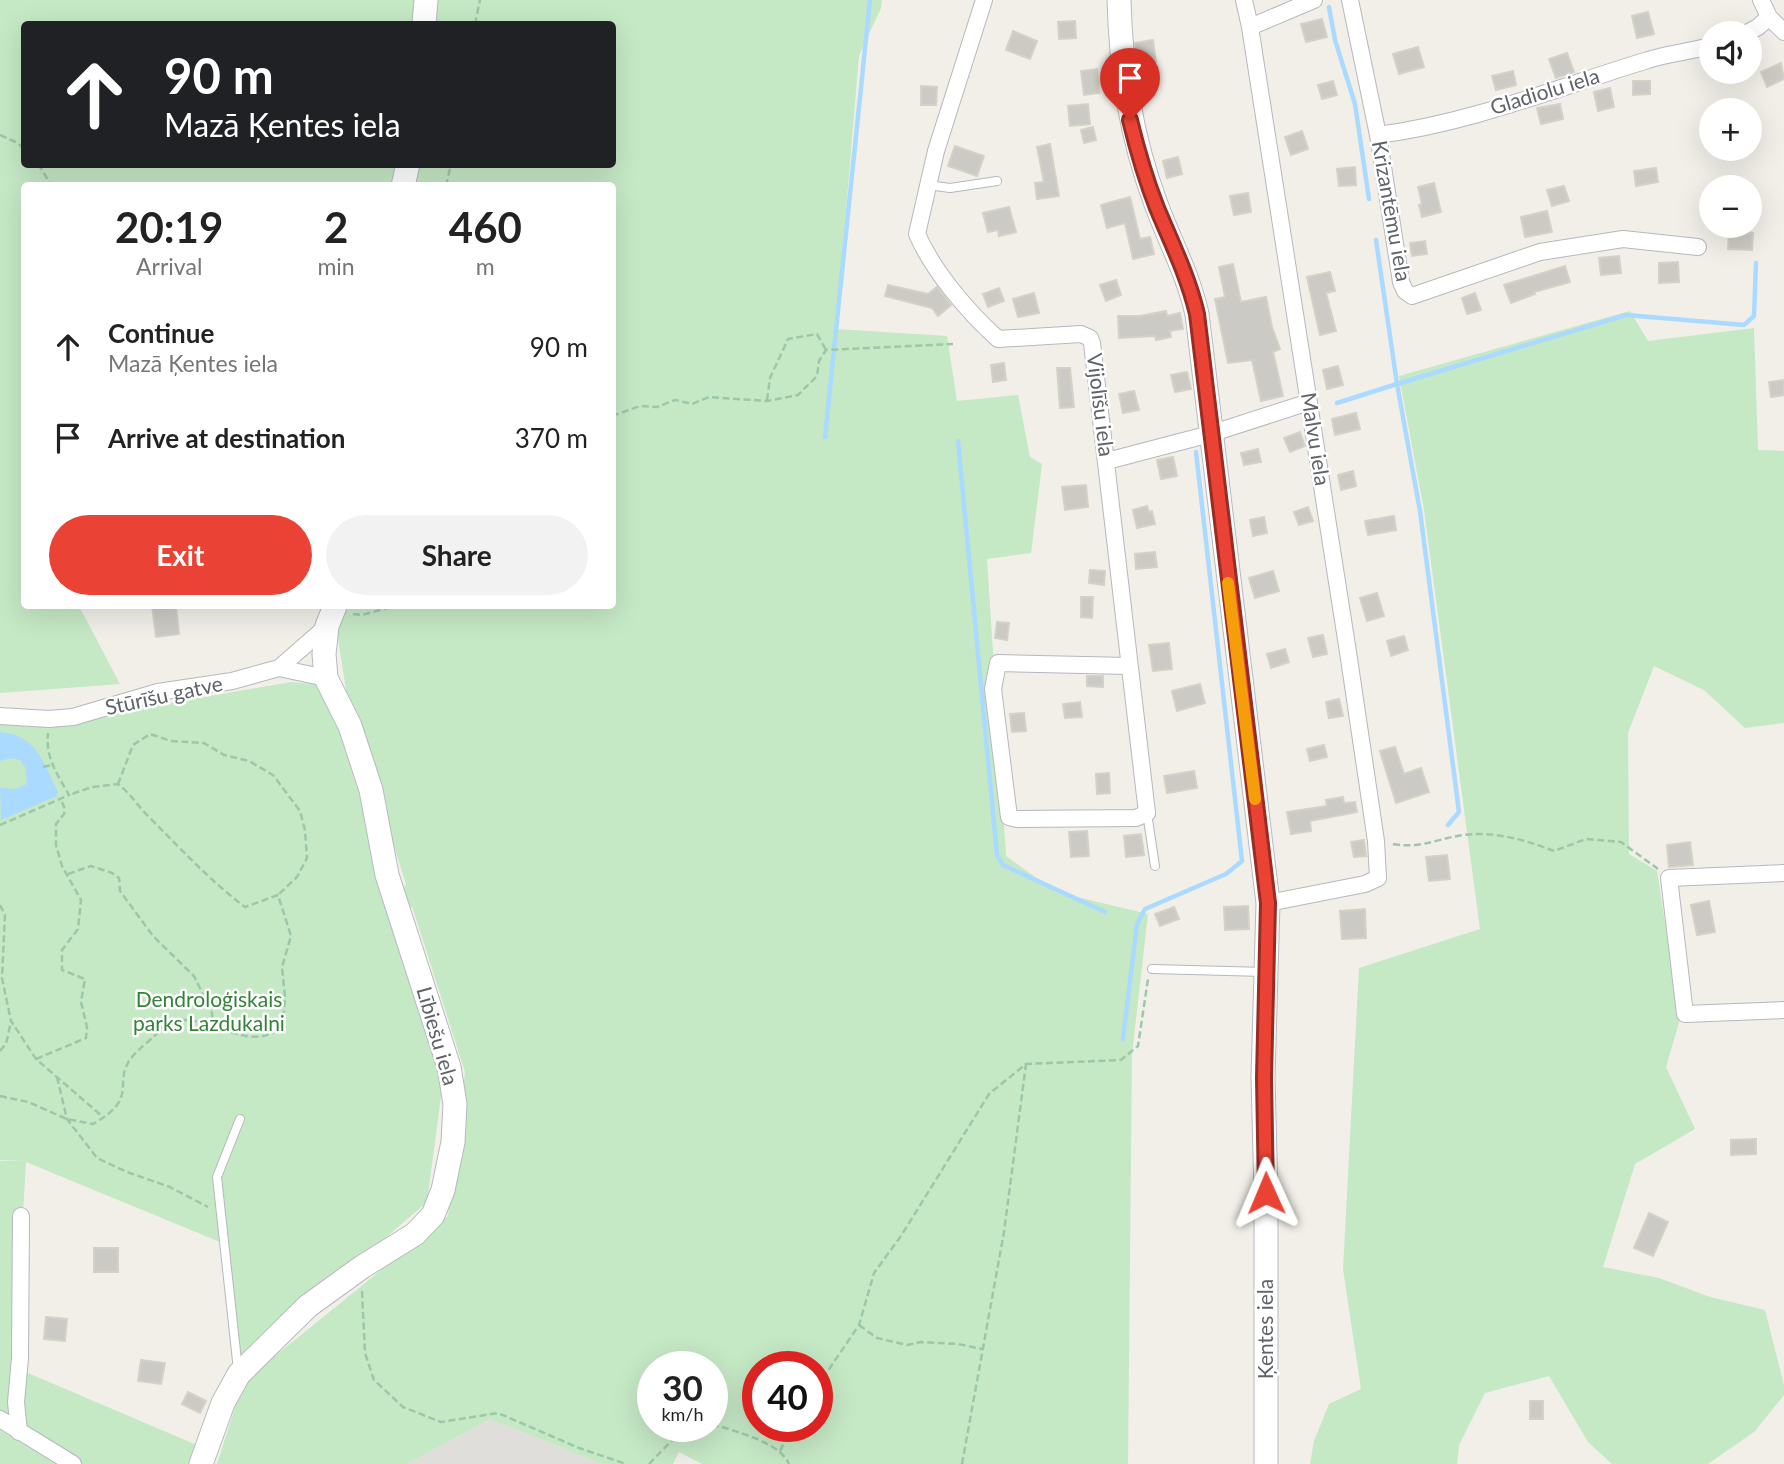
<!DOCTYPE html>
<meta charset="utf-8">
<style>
:root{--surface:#fff;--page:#f2f2f2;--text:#222;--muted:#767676;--accent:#ea4335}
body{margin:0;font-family:Lato,sans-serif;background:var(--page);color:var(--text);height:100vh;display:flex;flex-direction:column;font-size:26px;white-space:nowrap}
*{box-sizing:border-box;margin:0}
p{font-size:23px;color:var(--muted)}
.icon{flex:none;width:38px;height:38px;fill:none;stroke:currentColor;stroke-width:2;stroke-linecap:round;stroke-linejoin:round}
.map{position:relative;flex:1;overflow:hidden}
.sheet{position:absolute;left:21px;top:182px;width:595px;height:427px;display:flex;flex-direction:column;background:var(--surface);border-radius:7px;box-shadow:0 7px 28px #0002}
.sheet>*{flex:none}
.hud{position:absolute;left:21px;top:21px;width:595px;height:147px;border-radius:7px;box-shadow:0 7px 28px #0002;background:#202124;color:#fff;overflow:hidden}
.buttons{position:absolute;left:1699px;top:21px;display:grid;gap:14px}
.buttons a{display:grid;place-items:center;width:63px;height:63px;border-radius:50%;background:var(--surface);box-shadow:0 7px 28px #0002;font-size:35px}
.speed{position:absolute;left:637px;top:1351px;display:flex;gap:14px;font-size:35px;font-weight:700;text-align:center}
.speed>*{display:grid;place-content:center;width:91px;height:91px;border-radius:50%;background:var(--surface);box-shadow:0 7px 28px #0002;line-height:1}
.speed small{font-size:18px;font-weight:400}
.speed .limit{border:10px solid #d22;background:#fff;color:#111}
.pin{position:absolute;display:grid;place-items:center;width:60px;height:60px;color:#fff;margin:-72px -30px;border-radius:50% 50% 50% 0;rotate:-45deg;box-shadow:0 0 7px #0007}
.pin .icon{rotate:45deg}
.me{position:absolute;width:77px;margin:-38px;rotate:359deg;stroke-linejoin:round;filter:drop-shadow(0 0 5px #0008)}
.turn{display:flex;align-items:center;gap:24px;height:147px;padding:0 28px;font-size:32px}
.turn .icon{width:91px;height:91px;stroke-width:2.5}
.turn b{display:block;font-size:49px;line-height:60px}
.eta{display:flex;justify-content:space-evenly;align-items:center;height:119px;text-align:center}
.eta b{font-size:42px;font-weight:700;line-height:49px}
.action{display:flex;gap:14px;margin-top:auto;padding:14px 28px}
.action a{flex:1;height:80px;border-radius:42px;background:var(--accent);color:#fff;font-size:28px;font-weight:700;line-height:80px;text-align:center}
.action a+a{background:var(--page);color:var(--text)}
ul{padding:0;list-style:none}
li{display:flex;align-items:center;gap:21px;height:91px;padding:0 28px}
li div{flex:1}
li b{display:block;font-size:26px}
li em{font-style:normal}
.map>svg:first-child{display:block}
</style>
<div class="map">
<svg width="1784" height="1464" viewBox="0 0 1784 1464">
<rect width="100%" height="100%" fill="#f1efe8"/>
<path fill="#e0deda" d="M490 1419 602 1464H407Z"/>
<path fill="#c5e8c5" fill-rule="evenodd" d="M0 0H882L881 8 859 56 836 329 947 336 957 401 1018 395 1030 457 1042 464 1031 553 987 559 1006 856 1056 892 1148 914 1132 1054 1128 1464H702L679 1452 673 1464H602L490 1419 407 1464H217L243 1382 448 1216 465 1072 412 906 401 929 445 1066 427 1202 233 1369 220 1242 26 1162 14 1367 199 1446 207 1464H0V1161H24L0 1160V720L60 722 291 682 324 685 395 907 406 884 348 702 337 633 348 606H612V186H24V606H79L120 684 0 693ZM24 24H612V164H24ZM653 1367H712V1426H653ZM758 1367H817V1426H758Z
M1630 311 1648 341 1754 328 1758 450 1784 451V723L1745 728 1704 690 1654 666 1628 733 1629 854 1657 871 1680 1019 1666 1067 1695 1129 1635 1164 1603 1267 1659 1278 1710 1297 1765 1310 1784 1385V1395L1754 1432 1708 1464H1612L1588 1442 1549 1376 1485 1393 1459 1445 1457 1464H1310L1314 1441 1329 1404 1361 1389 1343 1269 1359 968 1480 929 1424 510 1399 376Z"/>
<path fill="#aadaff" d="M0 732C38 735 43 764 58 792L57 796 1 820 0 788 15 789 27 784 25 767 20 760 11 758 0 761Z"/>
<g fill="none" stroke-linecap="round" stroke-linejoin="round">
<path stroke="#aadaff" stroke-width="4.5" d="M1329 7 1335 40 1355 104 1369 199
M1337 403 1397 384 1376 240
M825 437 870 0
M958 441 997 855 1003 865 1105 912
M1448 825 1459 812 1420 511 1397 384 1626 315 1744 325 1754 316 1756 263
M1123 1039 1137 924 1145 909 1226 874 1242 861 1196 452"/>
</g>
<path fill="#cccac5" stroke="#d6d1c6" stroke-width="2" d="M1648 12 1654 34 1637 38 1632 16Z
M1322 19 1327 37 1306 42 1301 24Z
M1075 21 1076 38 1059 39 1058 22Z
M1013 31 1037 41 1030 59 1006 50Z
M1153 40 1156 62 1139 65 1135 43Z
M1418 47 1424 67 1399 74 1393 54Z
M1567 53 1574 72 1556 78 1549 59Z
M1781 63 1784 79 1767 87 1761 72Z
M1097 69 1099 93 1084 95 1081 71Z
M1513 71 1516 85 1496 90 1492 76Z
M1333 81 1337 95 1322 99 1318 85Z
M1633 81H1650V94L1633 95Z
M921 86 937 87 936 105H921Z
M1610 88 1614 107 1598 111 1594 92Z
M1088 104 1090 124 1070 126 1068 106Z
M1560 104 1563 119 1541 124 1537 108Z
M1093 127 1096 140 1084 143 1081 130Z
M1302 131 1308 149 1291 155 1285 137Z
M1050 144 1059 196 1037 199 1035 183 1044 182 1037 147Z
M955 146 984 156 977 176 948 166Z
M1178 157 1182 174 1167 178 1163 161Z
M1355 167 1356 185 1339 186 1337 169Z
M1656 168 1658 182 1636 186 1634 171Z
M1434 183 1441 212 1422 217 1419 205 1422 204 1418 187Z
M1564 186 1569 201 1552 206 1547 190Z
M1248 193 1251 212 1234 215 1230 196Z
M1130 197 1140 239 1150 237 1154 254 1133 259 1125 223 1107 228 1101 205Z
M1009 207 1016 232 999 236 998 230 988 232 983 213Z
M1547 211 1552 232 1525 237 1521 217Z
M1729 231 1753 233 1752 250 1728 249Z
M1425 241 1427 254 1412 256 1410 243Z
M1619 256 1621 273 1601 275 1599 258Z
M1678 262 1679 282 1659 283V263Z
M1233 264 1241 302 1266 297 1272 327 1280 349 1273 352 1283 396 1261 401 1252 360 1228 363 1215 299 1225 297 1219 267Z
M1565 266 1570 282 1534 292 1535 294 1511 303 1504 285Z
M1330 272 1335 291 1326 293 1336 331 1320 335 1307 277Z
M1116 280 1121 295 1106 301 1100 285Z
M888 285 928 294 937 287 951 305 938 316 932 308 885 296Z
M999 288 1004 301 988 307 983 294Z
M1034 293 1039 313 1018 317 1013 299Z
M1475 293 1481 310 1467 314 1462 298Z
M1166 311 1167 316 1180 313 1183 329 1170 331 1171 337 1156 340 1155 336 1119 338 1118 316H1140Z
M1004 363 1006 380 993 382 991 365Z
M1338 366 1343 385 1327 389 1323 370Z
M1057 368H1070L1074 407 1060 408Z
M1187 372 1191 389 1175 392 1171 375Z
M1784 380V395L1771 397 1769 382Z
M1134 391 1139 410 1123 413 1119 394Z
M1356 413 1360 429 1335 435 1332 419Z
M1300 432 1305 446 1290 452 1284 438Z
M1258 449 1261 462 1244 465 1241 453Z
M1173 457 1177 476 1161 479 1157 460Z
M1353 471 1356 486 1341 490 1338 475Z
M1086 485 1088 507 1065 510 1062 487Z
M1147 506 1149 512 1152 511 1155 524 1137 528 1133 510Z
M1308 507 1313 521 1299 525 1294 512Z
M1394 516 1396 530 1368 535 1365 521Z
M1264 517 1267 533 1253 536 1250 520Z
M1155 552 1157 567 1136 569 1135 554Z
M1090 570 1105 571 1104 585 1089 583Z
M1273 571 1279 591 1255 598 1249 578Z
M1377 593 1384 616 1367 621 1360 598Z
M1081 597H1093L1092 618 1081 617Z
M152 606H176L179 634 156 637Z
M997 622 1009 623 1007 640 995 638Z
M1323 635 1327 654 1313 657 1308 638Z
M1404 636 1408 650 1391 656 1387 641Z
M1169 643 1172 669 1153 671 1149 645Z
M1285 649 1289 662 1271 668 1267 654Z
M1087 676H1103V687L1087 686Z
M1200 684 1205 703 1177 711 1172 691Z
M1339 699 1343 716 1329 718 1326 702Z
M1080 702 1082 717 1065 718 1063 704Z
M1024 713 1026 731 1012 732 1010 714Z
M1324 745 1327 757 1310 761 1307 749Z
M1395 747 1404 774 1421 768 1429 792 1396 803 1380 751Z
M1194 771 1197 788 1167 793 1164 776Z
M1109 773 1110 793 1097 794 1096 774Z
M1343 797 1344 803 1355 802 1357 812 1310 821 1311 831 1291 834 1287 812 1327 806 1326 800Z
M1087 831 1089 856 1071 857 1069 832Z
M1141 834 1144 855 1126 857 1124 836Z
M1364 840 1366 856 1354 857 1351 842Z
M1690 842 1693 865 1669 867 1667 845Z
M1447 855 1450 879 1429 881 1426 857Z
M1709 901 1715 932 1697 935 1691 905Z
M1248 906 1249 929 1225 930 1224 907Z
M1174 907 1179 919 1160 926 1155 914Z
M1365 909 1366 938 1342 939 1340 911Z
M1756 1139V1154L1731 1155V1140Z
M1649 1213 1668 1222 1653 1256 1634 1248Z
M94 1248H118V1272H94Z
M46 1317 67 1319 65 1341 44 1339Z
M141 1360 165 1363 161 1384 138 1381Z
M188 1392 206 1401 200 1413 182 1404Z
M1530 1401H1543V1419H1530Z"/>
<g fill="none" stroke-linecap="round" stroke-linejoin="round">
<g stroke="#b5b8bc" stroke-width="10">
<path id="lane" d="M928 185 950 188 997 181
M1147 813 1155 866
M1152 969 1265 972
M238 1370 217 1177 240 1119"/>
</g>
<g stroke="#b5b8bc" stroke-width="18">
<path id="street" d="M984 0 936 151 917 234C933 271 968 312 998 339L1081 334 1090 338 1092 343 1147 813 1136 818 1017 819 1009 817 993 689 998 663 1129 666
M1244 0 1250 27 1348 652 1376 841 1378 878 1365 884 1268 903
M1350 0 1378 135 1401 282 1405 291 1412 296 1540 252 1623 239 1698 247
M1761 0 1769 17 1784 32
M1250 27 1314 0
M1747 33 1758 27 1769 17
M1378 135C1471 123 1559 87 1648 60 1669 53 1691 52 1712 45
M1107 461 1210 434 1309 402
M279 668 327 626
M0 716 49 719 73 717 158 692 232 681 279 668 326 678
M1784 873 1669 878 1685 1014 1784 1010
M0 1419 73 1464
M19 1432 16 1402 20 1358 21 1216"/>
</g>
<g stroke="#b6babf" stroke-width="25">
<path id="secondary" d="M1119 0C1121 72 1131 137 1156 204 1170 242 1188 274 1197 314L1268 903 1263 1078 1266 1193V1464
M424 24 426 0
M403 186 408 164
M201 1464 223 1403 239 1374 308 1306 362 1267 415 1234 433 1215 443 1190 453 1142 455 1104 449 1067 387 875 371 790 350 726 326 678 324 654 327 626 335 606"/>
</g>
<path stroke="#9cc7a9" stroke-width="2.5" stroke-dasharray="7 3.5" stroke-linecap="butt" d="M475 24 480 0
M0 135 18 143 24 150
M38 164 52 186
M446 186 451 164
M767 400 770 378 788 339 817 334 826 350
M612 416 640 406 657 407 675 400 692 404 709 397 767 401 798 395 817 376 819 361 826 350 953 344
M353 614 362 615 395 606
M43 767 52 765
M118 784 133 745 150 734 171 741 204 743 224 755 249 761 273 775 300 811 305 830 307 858 297 877 279 894
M0 825 69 795C58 775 45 758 48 733
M1393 844C1420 849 1436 839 1463 835 1494 831 1526 840 1554 851L1586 839 1621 842 1658 869
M68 874 91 866 112 873 119 878 120 891 153 936 194 976 212 1013 213 1025
M0 905 5 915 2 978 11 1021 36 1059 103 1117
M0 1051 6 1044 11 1021
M36 1059 86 1038 87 1027 81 1002 85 979 62 970V950L78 929 81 900 62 866 56 845V824L64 814 65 809 61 800
M57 1077 67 1119 97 1158 127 1172 170 1187 208 1207
M0 1096 28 1102 67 1119 93 1124C105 1117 119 1108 122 1094 124 1085 122 1075 126 1067 131 1055 141 1048 151 1039 157 1034 164 1025 171 1022 208 1010 253 1059 283 1024L285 997 282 967 291 936 278 895 245 907C208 879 181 849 148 816 137 805 130 793 118 784L92 787 69 795
M362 1291 365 1353 374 1380 403 1407 441 1422 498 1413 579 1448 626 1464
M859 1325 877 1338 907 1345 921 1342 958 1344 982 1349
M817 1387 859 1325 874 1273 901 1236 989 1094 1026 1064 1121 1060 1138 1046 1148 979
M712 1424C734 1431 780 1442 789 1464
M780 1451 792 1426
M649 1464 686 1426
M962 1464 1004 1232 1026 1064"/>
<use href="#lane" stroke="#fff" stroke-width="8"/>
<use href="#street" stroke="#fff" stroke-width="16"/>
<use href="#secondary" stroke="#fff" stroke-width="23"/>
</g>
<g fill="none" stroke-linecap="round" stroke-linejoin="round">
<g stroke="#982c22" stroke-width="18">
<path id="route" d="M1130 120C1137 149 1146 180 1157 208 1172 244 1188 276 1197 314L1268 903 1264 1078 1266 1193"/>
</g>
<use href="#route" stroke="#ea4335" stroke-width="12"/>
<path stroke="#f59e0b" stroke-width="12" d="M1228 583 1255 799"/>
</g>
<g text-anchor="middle" stroke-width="5" stroke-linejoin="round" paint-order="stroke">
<g font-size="21" fill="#5f6368" stroke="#fff">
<text transform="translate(1545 92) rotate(-17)" y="7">Gladiolu iela</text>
<text transform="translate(1391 211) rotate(80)" y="7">Krizantēmu iela</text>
<text transform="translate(1100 405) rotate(83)" y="7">Vijolīšu iela</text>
<text transform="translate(1315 439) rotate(81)" y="7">Malvu iela</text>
<text transform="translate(164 696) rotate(-12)" y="7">Stūrīšu gatve</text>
<text transform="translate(437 1036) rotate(74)" y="7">Lībiešu iela</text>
<text transform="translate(1266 1329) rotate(-90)" y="7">Ķentes iela</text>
</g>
<g font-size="21" fill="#348238" stroke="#fff">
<text x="209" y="1007">Dendroloģiskais<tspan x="209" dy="24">parks Lazdukalni</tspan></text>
</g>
</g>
</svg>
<div class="buttons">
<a><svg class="icon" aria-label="sound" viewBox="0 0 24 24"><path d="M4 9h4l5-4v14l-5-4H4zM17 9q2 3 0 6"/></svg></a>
<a>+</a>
<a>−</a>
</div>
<div class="speed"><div>30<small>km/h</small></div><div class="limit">40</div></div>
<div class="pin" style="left:1130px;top:120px;background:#d93025"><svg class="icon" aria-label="arrive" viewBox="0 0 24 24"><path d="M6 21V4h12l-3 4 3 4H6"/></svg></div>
<svg class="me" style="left:1266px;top:1193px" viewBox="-20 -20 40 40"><path d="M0-17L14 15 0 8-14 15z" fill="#ea4335" stroke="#fff" stroke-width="4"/></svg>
<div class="hud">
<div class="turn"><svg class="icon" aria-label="ahead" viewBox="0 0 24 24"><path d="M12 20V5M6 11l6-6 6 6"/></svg><div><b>90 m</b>Mazā Ķentes iela</div></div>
</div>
<section class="sheet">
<div class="eta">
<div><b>20:19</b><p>Arrival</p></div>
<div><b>2</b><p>min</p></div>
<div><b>460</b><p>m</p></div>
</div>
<ul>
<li><svg class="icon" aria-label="ahead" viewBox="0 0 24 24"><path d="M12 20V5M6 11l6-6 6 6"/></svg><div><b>Continue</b><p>Mazā Ķentes iela</p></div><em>90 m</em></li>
<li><svg class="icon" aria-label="arrive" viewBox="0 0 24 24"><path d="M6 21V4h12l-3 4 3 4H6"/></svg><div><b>Arrive at destination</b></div><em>370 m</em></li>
</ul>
<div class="action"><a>Exit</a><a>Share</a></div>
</section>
</div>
